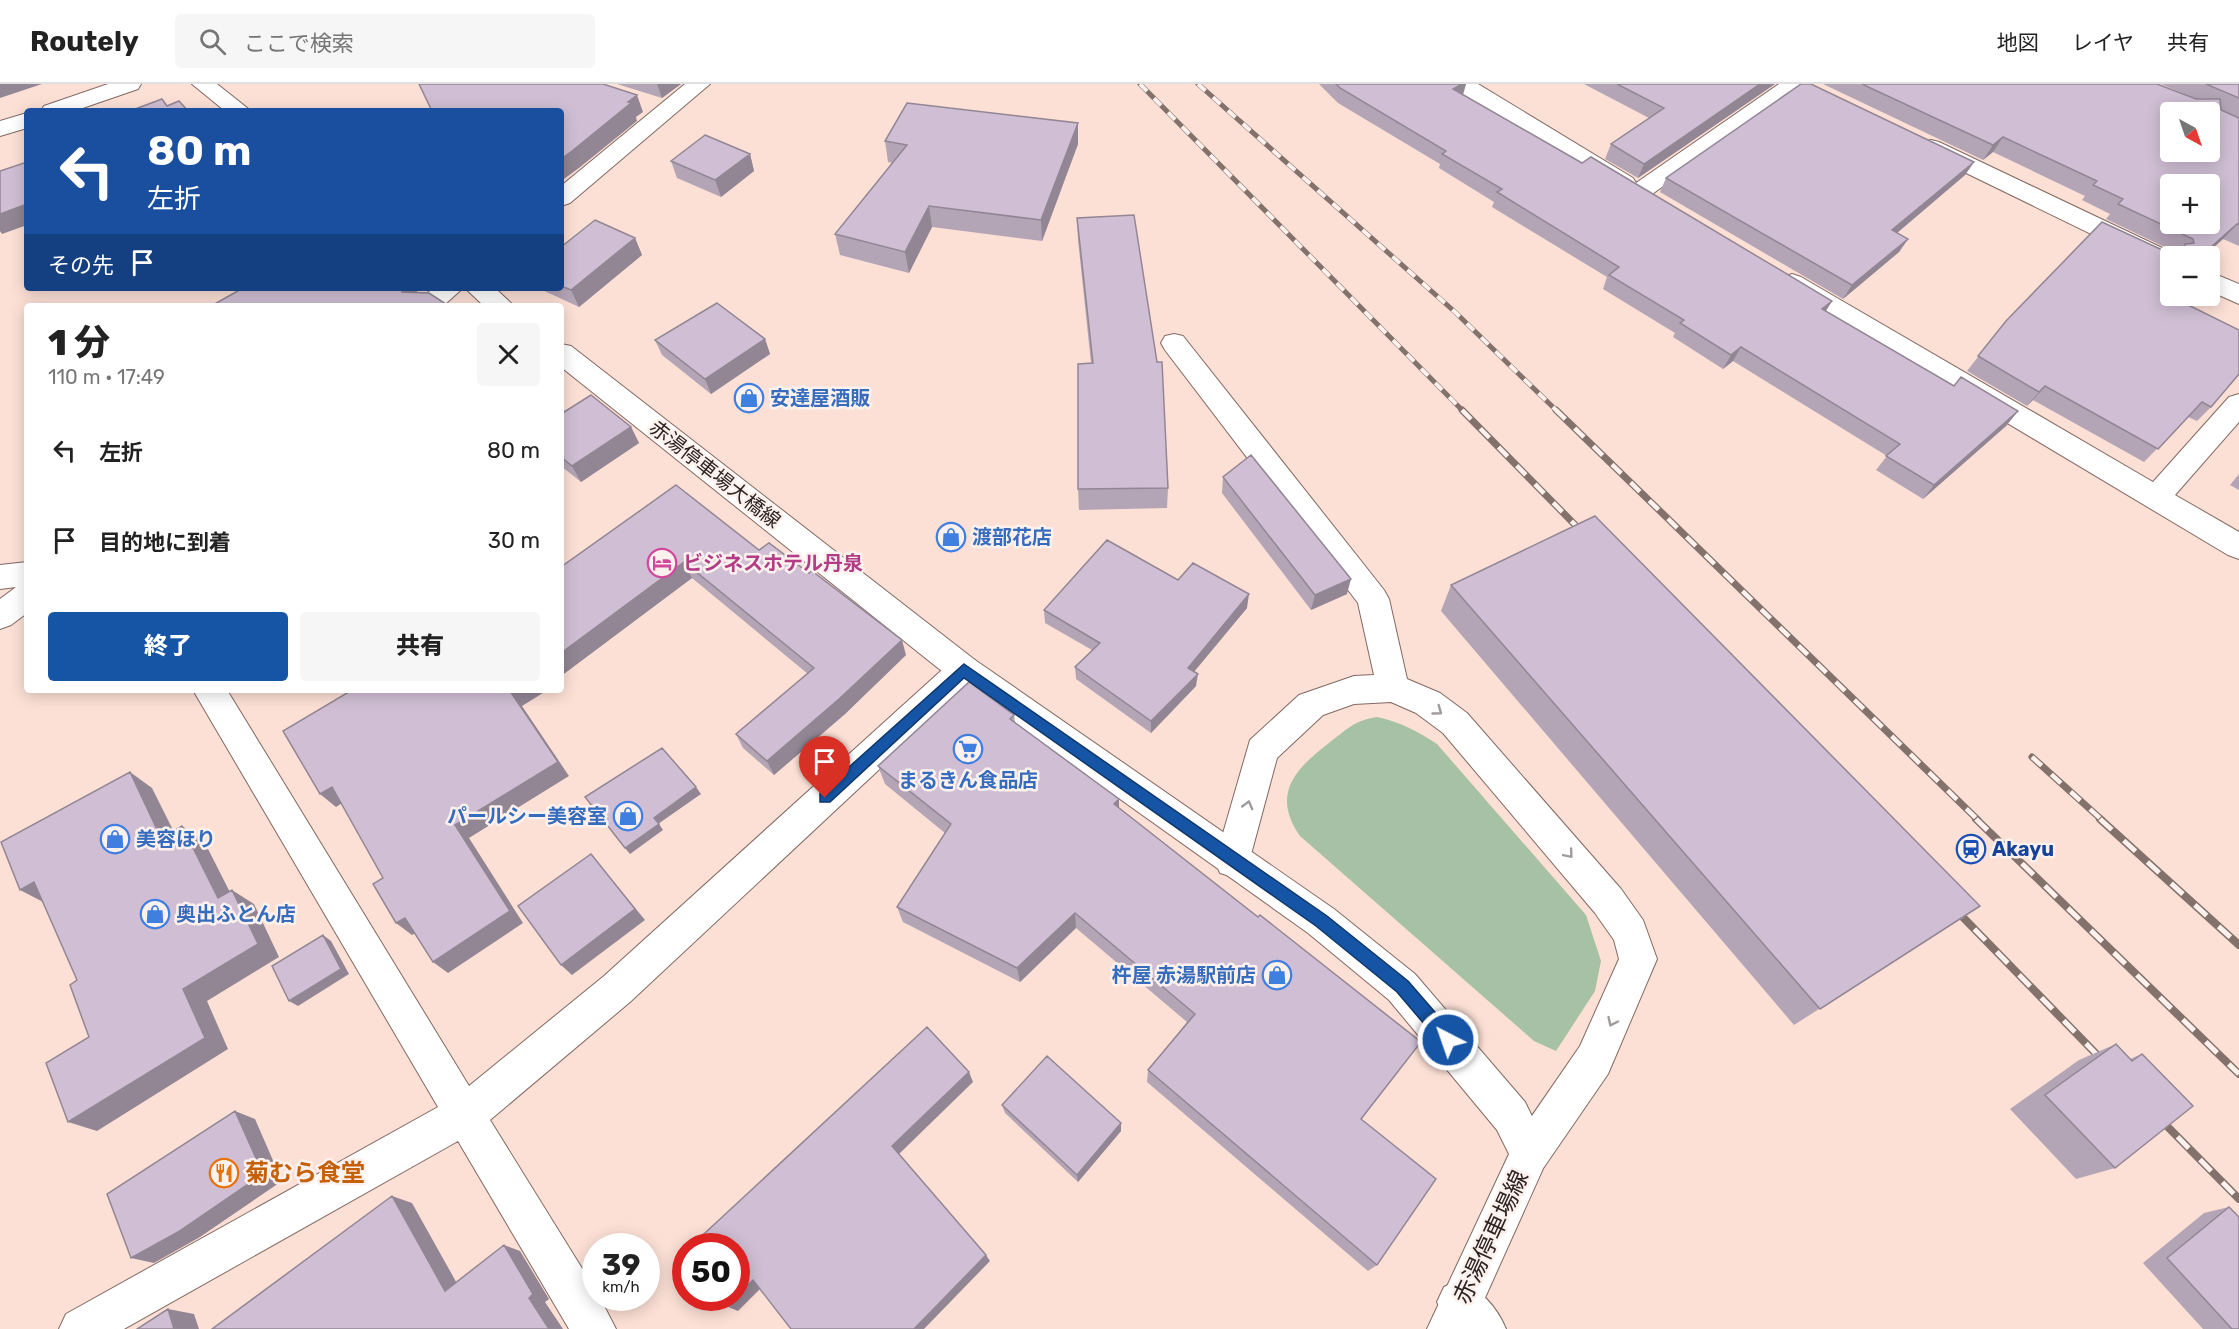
<!DOCTYPE html>
<html lang="ja">
<meta charset="utf-8">
<style>
:root{--surface:#fff;--page:#f6f6f6;--text:#222;--muted:#767676;--line:#e0e0e0;--accent:#1655a5}
body{margin:0;font-family:Rubik,"Noto Sans JP",sans-serif;background:var(--page);color:var(--text);height:100vh;display:flex;flex-direction:column;font-size:22px;white-space:nowrap}
*{box-sizing:border-box;margin:0}
p{font-size:20px;color:var(--muted)}
.icon{flex:none;width:33px;height:33px;fill:none;stroke:currentColor;stroke-width:2;stroke-linecap:round;stroke-linejoin:round}
.map{position:relative;flex:1;overflow:hidden}
.drawer{position:absolute;left:24px;top:219px;width:540px;height:390px;display:flex;flex-direction:column;background:var(--surface);border-radius:6px;box-shadow:0 3px 15px #0003}
.drawer>*{flex:none}
.top-card{position:absolute;left:24px;top:24px;width:540px;height:183px;border-radius:6px;box-shadow:0 3px 15px #0003;background:#1a4fa0;color:#fff;overflow:hidden}
.needle{width:39px;rotate:140deg}
.tools{position:absolute;left:2160px;top:18px;display:grid;gap:12px}
.tools a{display:grid;place-items:center;width:60px;height:60px;border-radius:6px;background:var(--surface);box-shadow:0 3px 15px #0003;font-size:30px}
.speed{position:absolute;left:582px;top:1149px;display:flex;gap:12px;font-size:30px;font-weight:700;text-align:center}
.speed>*{display:grid;place-content:center;width:78px;height:78px;border-radius:50%;background:var(--surface);box-shadow:0 3px 15px #0003;line-height:1}
.speed small{font-size:15px;font-weight:400}
.speed .limit{border:9px solid #d22;background:#fff;color:#111}
.pin{position:absolute;display:grid;place-items:center;width:51px;height:51px;color:#fff;margin:-62px -26px;border-radius:50% 50% 50% 0;rotate:-45deg;box-shadow:0 0 6px #0007}
.pin .icon{rotate:45deg}
.me{position:absolute;width:66px;margin:-33px;rotate:319deg;stroke-linejoin:round;filter:drop-shadow(0 0 4px #0008)}
.turn{display:flex;align-items:center;gap:21px;height:126px;padding:0 24px;font-size:27px}
.turn .icon{width:78px;height:78px;stroke-width:2.5}
.turn b{display:block;font-size:42px;line-height:51px}
.then{display:flex;align-items:center;height:57px;padding:0 24px;background:#0003;gap:12px;font-size:22px}
.round{display:grid;place-items:center;flex:none;width:63px;height:63px;border-radius:6px;background:var(--page)}
.head{display:flex;align-items:center;justify-content:space-between;height:102px;padding:0 24px}
h1{font-size:36px;font-weight:800;line-height:45px}
.cta{display:flex;gap:12px;margin-top:auto;padding:12px 24px}
.cta a{flex:1;height:69px;border-radius:6px;background:var(--accent);color:#fff;font-size:24px;font-weight:800;line-height:69px;text-align:center}
.cta a+a{background:var(--page);color:var(--text)}
ul{padding:0;list-style:none}
li{display:flex;align-items:center;gap:18px;height:90px;padding:0 24px}
li div{flex:1}
li b{display:block;font-size:22px}
li em{font-style:normal}
header{display:flex;align-items:center;gap:36px;box-sizing:border-box;height:84px;padding:0 30px;background:var(--surface);border-bottom:2px solid var(--line)}
header strong{font-size:28px}
nav{display:flex;gap:33px;margin-inline-start:auto;font-size:21px}
.search{width:420px;height:54px;background:var(--page);display:flex;align-items:center;gap:15px;box-sizing:border-box;padding:0 21px;border-radius:6px;color:var(--muted);font-size:22px}
.map>svg:first-child{display:block}
</style>
<header>
<strong>Routely</strong>
<div class="search"><svg class="icon" aria-label="search" viewBox="0 0 24 24"><circle cx="10" cy="10" r="6"/><path d="M15 15l6 6"/></svg>ここで検索</div>
<nav><a>地図</a><a>レイヤ</a><a>共有</a></nav>
</header>
<div class="map">
<svg width="2239" height="1245" viewBox="0 0 2239 1245">
<rect width="100%" height="100%" fill="#fce0d6"/>
<path fill="#a6c1a5" d="M1377 633C1400 638 1417 647 1437 660L1586 831 1601 877 1595 907 1556 967 1534 957 1300 752C1271 710 1295 685 1329 659 1346 646 1355 636 1377 633Z"/>
<g fill="none" stroke-linecap="round" stroke-linejoin="round">
<g stroke="#826961" stroke-width="2">
<path id="minor" d="M685 0H710L570 119 561 122V102Z
M1451 0H1478L1633 94 1636 99 1779 0H1805L1648 113 1639 116 1630 113 1627 108 1629 105 1615 104 1454 5Z
M1931 56 1939 58 2179 172H2170V186L2161 184 1923 68 1919 63 1923 58Z
M2210 188 2239 200V220L2210 207Z
M1792 190 1801 193 2153 398 2229 313 2239 310V338L2175 411 2239 448V475L2228 471 1783 205 1779 199 1783 193Z
M433 204H463L443 222H413Z
M1174 250 1183 252 1384 506 1389 515 1407 595 1440 609 1467 629 1621 805 1643 836 1657 875 1608 990 1544 1083 1530 1089 1516 1083 1510 1069 1516 1055 1580 962 1619 875 1614 856 1595 829 1443 649 1416 629 1391 618 1354 620 1323 631 1277 674 1246 789 1233 793 1220 789 1215 777 1250 656 1299 611 1354 592 1374 591 1358 519 1165 266 1161 259 1165 252Z
M27 478V529L11 541 0 545V515L16 503 0 505V481Z
M964 573 975 576 980 586 975 596 630 918 490 1036 596 1207V1214H600L616 1245H569L458 1057 124 1245H59L66 1230 438 1023 193 606H227L469 1002 604 892 953 576Z
M1459 1196C1481 1206 1497 1223 1506 1245H1455L1444 1233 1437 1218 1444 1203Z"/>
</g>
<g stroke="#826961" stroke-width="2">
<path id="major" d="M108 0H141L138 5 74 27H41L44 22Z
M192 0H217L251 27H225Z
M27 29V44L0 52V37Z
M465 204H495L514 222H484Z
M561 260 571 262 975 576 1334 825 1415 890 1525 1018 1550 1069 1471 1245H1427L1509 1070 1497 1046 1389 916 1308 849 953 596 561 283Z"/>
</g>
<use href="#minor" fill="#fff" fill-rule="evenodd"/>
<use href="#major" fill="#fff" fill-rule="evenodd"/>
<g stroke="#83726c" stroke-width="5">
<path id="rail-far2" d="M1140 0 1464 328
M1198 0 1455 228 1558 328"/>
</g>
<g stroke="#83726c" stroke-width="7">
<path id="rail-far1" d="M1462 326 1587 453
M1556 326 1978 736
M2032 673 2102 736"/>
</g>
<g stroke="#83726c" stroke-width="8">
<path id="rail" d="M1976 735 2239 990
M2100 735 2239 861
M1952 822 2107 981
M2155 1030 2239 1115"/>
</g>
<use href="#rail-far2" stroke="#fcf1ed" stroke-width="4" stroke-dasharray="10" stroke-linecap="butt"/>
<use href="#rail-far1" stroke="#fcf1ed" stroke-width="4.5" stroke-dasharray="13" stroke-linecap="butt"/>
<use href="#rail" stroke="#fcf1ed" stroke-width="5" stroke-dasharray="16" stroke-linecap="butt"/>
</g>
<path fill="#b3a4b6" d="M617 0H681L662 14Z
M1319 0H1466L1463 11 1582 79 1832 217 1826 227 1954 302 2018 327 2006 342 1923 415 1876 386 1887 372 1733 277 1723 285 1673 253 1675 249 1603 205 1607 193 1492 123 1494 118 1439 84 1440 80 1338 19Z
M1584 0H1775L1638 94 1605 75 1611 60 1649 34Z
M1823 0H2157L2196 15 2161 0H2239V162L2223 155 2204 172H2170V203L2164 209 2211 323 2197 337 2188 333 2144 378 2033 316 2027 322 1967 287 2006 237 2173 171 2174 172 2177 169 2106 135 2110 130 2082 116 2085 112 1993 68 1983 76Z
M885 57 1078 60 1042 157 932 143 909 189 840 171 835 150 893 79 888 78Z
M750 70 754 87 721 113 677 94 671 77Z
M1974 78 1965 91 1897 149 1908 155 1899 168 1843 215 1660 108 1666 94Z
M1077 134 1168 404 1167 424 1079 426 1078 405 1091 279 1078 156Z
M635 154 642 171 579 223 538 204H561V163Z
M765 255 770 270 711 310 662 271 655 256Z
M561 330 631 343 639 359 581 398 561 382Z
M2239 390V406L2230 401Z
M1223 393 1347 510 1311 526 1222 409Z
M759 466 906 571 845 630 774 691 743 664 736 650 808 590 692 494 561 592V483Z
M1178 496 1247 524 1194 588 1196 602 1151 649 1076 595 1075 583 1092 566 1045 539 1044 526Z
M1451 501 1980 822 1794 941 1441 527Z
M1014 631 1015 638 1119 724 1258 833 1421 958 1361 1035 1377 1181 1368 1187 1147 998 1148 986 1187 938 1076 844 1020 898 903 838 897 823 945 749 885 700 878 682Z
M2116 960 2130 975 2142 970 2115 1084 2076 1095 2010 1025 2079 976Z
M1002 1021 1121 1047 1078 1098 1005 1029Z
M2229 1123 2239 1245H2203L2143 1179 2204 1129Z"/>
<path fill="#928694" d="M0 0H42L0 14Z
M657 0H681L662 14Z
M1462 0H1466L1462 13 1453 5Z
M1760 0H1775L1638 94 1644 80Z
M637 11 643 28 636 33 637 37 579 84 561 97V75L628 18Z
M1078 39V60L1042 157 1041 136Z
M2003 53 1993 68 1983 76 1993 61Z
M750 70 754 87 721 113 715 96Z
M1974 78 1965 91 1884 160 1892 146Z
M27 120V141L2 150 0 147V130Z
M929 122 932 143 909 189 905 168Z
M2237 140 2223 155 2204 172H2201Z
M635 154 642 171 579 223 571 206Z
M1908 155 1899 168 1843 215 1852 201Z
M2170 200V203L2149 223 2162 208Z
M405 204H415L420 213 402 208Z
M1832 217 1823 231 1822 225Z
M765 255 770 270 711 310 705 295Z
M1741 263 1733 277 1723 285 1731 271Z
M2045 302 2033 316 2027 322 2039 308Z
M2018 327 2006 342 1923 415 1934 401Z
M631 343 639 359 581 398 572 382Z
M684 478 692 494 561 592V569Z
M1351 495 1347 510 1311 526 1315 511Z
M1249 510 1247 524 1187 596 1188 584Z
M902 556 906 571 845 630 774 691 767 677Z
M1198 590 1196 602 1151 649V637Z
M512 606H545L546 607 522 622 569 692 469 754 523 839 448 889 433 878 455 741 510 607Z
M130 688 152 704 184 768 161 754Z
M332 703 347 716 336 723 320 710Z
M696 703 701 710 658 740 654 734Z
M1119 715V733L1114 720Z
M659 740 663 746 630 770 625 764Z
M182 742 204 757 240 828 218 814Z
M591 770 645 836 572 891 561 881Z
M34 798 47 820 20 806Z
M232 806 254 820 279 873 207 917 228 965 97 1047 68 1038 183 905Z
M1075 829 1076 844 1020 898 1017 884Z
M405 834 420 846 412 851 396 839Z
M323 851 331 857 349 890 298 922 289 917Z
M969 988 973 998 898 1071 892 1062Z
M235 1027 255 1035 282 1097 200 1153 154 1179 131 1174Z
M1121 1039V1047L1078 1098 1077 1091Z
M392 1112 412 1119 464 1212 445 1207Z
M504 1161 520 1167 549 1215 545 1218 563 1245H549L529 1214Z
M986 1171 990 1177 924 1245H914Z
M753 1196 764 1201 738 1227 726 1222 735 1214H736V1212Z
M168 1225 194 1230 199 1245H174Z"/>
<path fill="#d0bfd4" stroke="#928694" stroke-width="1.5" fill-rule="evenodd" d="M419 0H603L637 11 628 18 631 19 572 67 561 75V27H432Z
M1336 0H1462L1453 5 1582 79 1591 73 1832 217 1822 225 1954 302 1961 293 2018 327 1934 401 1886 372 1900 360 1741 263 1731 271 1680 239 1684 236 1609 191 1619 183 1497 108 1502 105 1442 70 1446 67 1340 4Z
M1617 0H1760L1644 80 1611 60 1664 24Z
M1801 0H1811L1974 78 1892 146 1908 155 1852 201 1666 94Z
M1862 0H2157L2196 15H2220L2221 26 2239 34V141L2237 140 2201 172H2184L2185 160 2194 159 2193 155 2118 120 2123 115 2093 101 2097 97 2003 53 1993 61ZM2170 28H2210V68H2170ZM2170 100H2210V140H2170Z
M2206 0H2239V14Z
M162 15 167 22 179 17 188 27H130Z
M907 19 1078 39 1041 136 929 122 905 168 835 150 907 61 885 57Z
M705 51 750 70 715 96 671 77Z
M27 78V120L0 130V87Z
M1134 131 1157 278H1162L1168 404 1078 405V280L1093 279 1077 134Z
M595 136 635 154 571 206 561 202V163Z
M2102 138 2173 171 2180 172H2170V200L2162 208 2239 246V290L2211 323 2202 318 2158 365 2045 302 2039 308 1978 272 2006 237Z
M243 204H405L402 208 429 209 449 222H211Z
M717 219 765 255 705 295 655 256Z
M591 311 631 343 572 382 561 373V330Z
M1251 371 1351 495 1315 511 1223 393Z
M676 401 759 466 769 459 809 489 812 487 902 556 839 615 767 677 736 650 814 584 684 478 561 569V483Z
M1595 432 1980 822 1820 925 1451 501Z
M1107 456 1178 496 1193 479 1249 510 1188 584 1198 590 1151 637 1075 583 1100 559 1044 526Z
M969 598 1014 631 1010 635 1119 715 1114 720 1258 833 1260 831 1421 958 1361 1035 1436 1095 1377 1181 1148 986 1195 930 1075 829 1017 884 897 823 951 740 878 682Z
M352 606H512L510 607 558 678 455 741 510 827 433 878 405 834 396 839 373 800 383 794 332 703 320 710 283 647Z
M662 664 696 703 654 734 659 740 625 764 585 713Z
M130 688 161 754 182 742 218 814 232 806 258 860 183 905 205 954 68 1038 46 979 89 953 70 901 77 896 34 798 20 806 1 758Z
M591 770 635 825 561 881 518 822Z
M323 851 341 885 289 917 272 882Z
M927 943 969 988 892 1062 986 1171 914 1245H791L753 1196 736 1212V1162H691Z
M2116 960 2132 977 2142 970 2193 1022 2115 1084 2045 1011Z
M1047 972 1121 1039 1077 1091 1002 1021Z
M235 1027 263 1090 178 1148 131 1174 107 1110Z
M392 1112 445 1207 504 1161 533 1210 529 1214 549 1245H212Z
M2229 1123 2239 1133V1245H2232L2167 1174Z
M720 1214H735L726 1222Z
M168 1225 174 1245H137Z"/>
<defs><path id="oneway-chevron" d="M-2-3.5L2.5 0L-2 3.5" fill="none" stroke-width="1.6" stroke-linecap="round" stroke-linejoin="round" transform="scale(1.5)"/></defs>
<g stroke="#a19c9b">
<use href="#oneway-chevron" transform="translate(1438 627) rotate(36)"/>
<use href="#oneway-chevron" transform="translate(1248 721) rotate(-75)"/>
<use href="#oneway-chevron" transform="translate(1569 770) rotate(50)"/>
<use href="#oneway-chevron" transform="translate(1612 938) rotate(115)"/>
</g>
<path fill="#1655a5" stroke="#0e376b" stroke-width="1.5" d="M964 580 1327 832 1408 897 1454 950 1456 956 1454 961 1448 964 1442 961 1397 908 1316 842 964 594 830 718H820V709Z"/>
<defs>
<g id="shop-ring" transform="scale(1.5)"><circle r="9.5" fill="#fcf1ed" stroke="#3f7fe0" stroke-width="1.5"/><path d="M-5-2.5h2.3a2.7 3.5 0 0 1 5.4 0H5L5.5 6h-11ZM-1.5-2.5h3a1.5 2.3 0 0 0-3 0Z" fill="#3f7fe0"/></g>
<g id="hotel-ring" transform="scale(1.5)"><circle r="9.5" fill="#fcf1ed" stroke="#d1479c" stroke-width="1.5"/><path d="M-6-4.5h1.5V1H6V5H4.5V3h-9V5H-6ZM-4 0a1.8 1.8 0 1 1 3.6 0ZM.5 0V-2.5h3Q6-2.5 6 0Z" fill="#d1479c"/></g>
<g id="supermarket-ring" transform="scale(1.5)"><circle r="9.5" fill="#fcf1ed" stroke="#3f7fe0" stroke-width="1.5"/><path d="M-6-5.5h2.5l.6 2H6L4.5 2H-2.5L-4.4-4H-6ZM-1.5 3.2a1.3 1.3 0 1 0 .1 0ZM3 3.2a1.3 1.3 0 1 0 .1 0Z" fill="#3f7fe0"/></g>
<g id="station-ring" transform="scale(1.5)"><circle r="9.5" fill="#fcf1ed" stroke="#1a4fb4" stroke-width="1.5"/><path d="M-3-6H3Q5-6 5-4V2Q5 4 3 4L4.5 6H3L1.5 4h-3L-3 6H-4.5L-3 4Q-5 4-5 2V-4Q-5-6-3-6ZM-3.5-4v3h7v-3ZM-3.5 1v1.5H-2V1ZM2 1v1.5H3.5V1Z" fill="#1a4fb4"/></g>
<g id="restaurant-ring" transform="scale(1.5)"><circle r="9.5" fill="#fcf1ed" stroke="#e8710a" stroke-width="1.5"/><path d="M-5-6h1v4h1v-4h1v4h1v-4h1v5L-1.5 .5V6h-2V.5L-5-1ZM5-6V6H3V1.5H1.5Q1.5-4 5-6Z" fill="#e8710a"/></g>
</defs>
<g fill-rule="evenodd">
<use href="#shop-ring" x="749" y="314"/>
<use href="#shop-ring" x="951" y="453"/>
<use href="#hotel-ring" x="662" y="479"/>
<use href="#supermarket-ring" x="968" y="665"/>
<use href="#shop-ring" x="628" y="732"/>
<use href="#shop-ring" x="115" y="755"/>
<use href="#station-ring" x="1971" y="765"/>
<use href="#shop-ring" x="155" y="830"/>
<use href="#shop-ring" x="1277" y="891"/>
<use href="#restaurant-ring" x="224" y="1089"/>
</g>
<g text-anchor="middle" stroke-width="5" stroke-linejoin="round" paint-order="stroke">
<g font-size="20" font-weight="bold" fill="#366cbe" stroke="#fcf1ed" text-anchor="start">
<text x="770" y="321">安達屋酒販</text>
<text x="972" y="460">渡部花店</text>
<text x="968" y="703" text-anchor="middle">まるきん食品店</text>
<text x="607" y="739" text-anchor="end">パールシー美容室</text>
<text x="136" y="762">美容ほり</text>
<text x="176" y="837">奥出ふとん店</text>
<text x="1256" y="898" text-anchor="end">杵屋 赤湯駅前店</text>
</g>
<g font-size="20" fill="#2e2421" stroke="#fcf1ed">
<text transform="translate(715 390) rotate(38)" y="7">赤湯停車場大橋線</text>
</g>
<g font-size="20" font-weight="bold" fill="#b23c85" stroke="#fcf1ed" text-anchor="start">
<text x="683" y="486">ビジネスホテル丹泉</text>
</g>
<g font-size="20" font-weight="bold" fill="#164399" stroke="#fcf1ed" text-anchor="start">
<text x="1992" y="772">Akayu</text>
</g>
<g font-size="24" font-weight="bold" fill="#c56008" stroke="#fcf1ed" text-anchor="start">
<text x="245" y="1097">菊むら食堂</text>
</g>
<g font-size="24" fill="#2e2421" stroke="#fcf1ed">
<text transform="translate(1491 1153) rotate(-65)" y="8">赤湯停車場線</text>
</g>
</g>
</svg>
<div class="tools">
<a><svg class="needle" viewBox="-14 -14 28 28"><path d="M0-13l5 13h-10z" fill="#e53935"/><path d="M0 13l5-13h-10z" fill="#767676"/></svg></a>
<a>+</a>
<a>−</a>
</div>
<div class="speed"><div>39<small>km/h</small></div><div class="limit">50</div></div>
<div class="pin" style="left:825px;top:714px;background:#d93025"><svg class="icon" aria-label="arrive" viewBox="0 0 24 24"><path d="M6 21V4h12l-3 4 3 4H6"/></svg></div>
<svg class="me" style="left:1448px;top:956px" viewBox="-20 -20 40 40"><circle r="17" fill="#1655a5" stroke="#fff" stroke-width="3"/><path d="M0-11L8 9 0 5-8 9z" fill="#fff"/></svg>
<div class="top-card">
<div class="turn"><svg class="icon" aria-label="left" viewBox="0 0 24 24"><path d="M17 20v-9H6M10 6l-5 5 5 5"/></svg><div><b>80 m</b>左折</div></div>
<div class="then">その先<svg class="icon" aria-label="arrive" viewBox="0 0 24 24"><path d="M6 21V4h12l-3 4 3 4H6"/></svg></div>
</div>
<section class="drawer">
<div class="head"><div><h1>1 分</h1><p>110 m · 17:49</p></div><a class="round"><svg class="icon" aria-label="close" viewBox="0 0 24 24"><path d="M6 6l12 12M18 6L6 18"/></svg></a></div>
<ul>
<li><svg class="icon" aria-label="left" viewBox="0 0 24 24"><path d="M17 20v-9H6M10 6l-5 5 5 5"/></svg><div><b>左折</b></div><em>80 m</em></li>
<li><svg class="icon" aria-label="arrive" viewBox="0 0 24 24"><path d="M6 21V4h12l-3 4 3 4H6"/></svg><div><b>目的地に到着</b></div><em>30 m</em></li>
</ul>
<div class="cta"><a>終了</a><a>共有</a></div>
</section>
</div>
